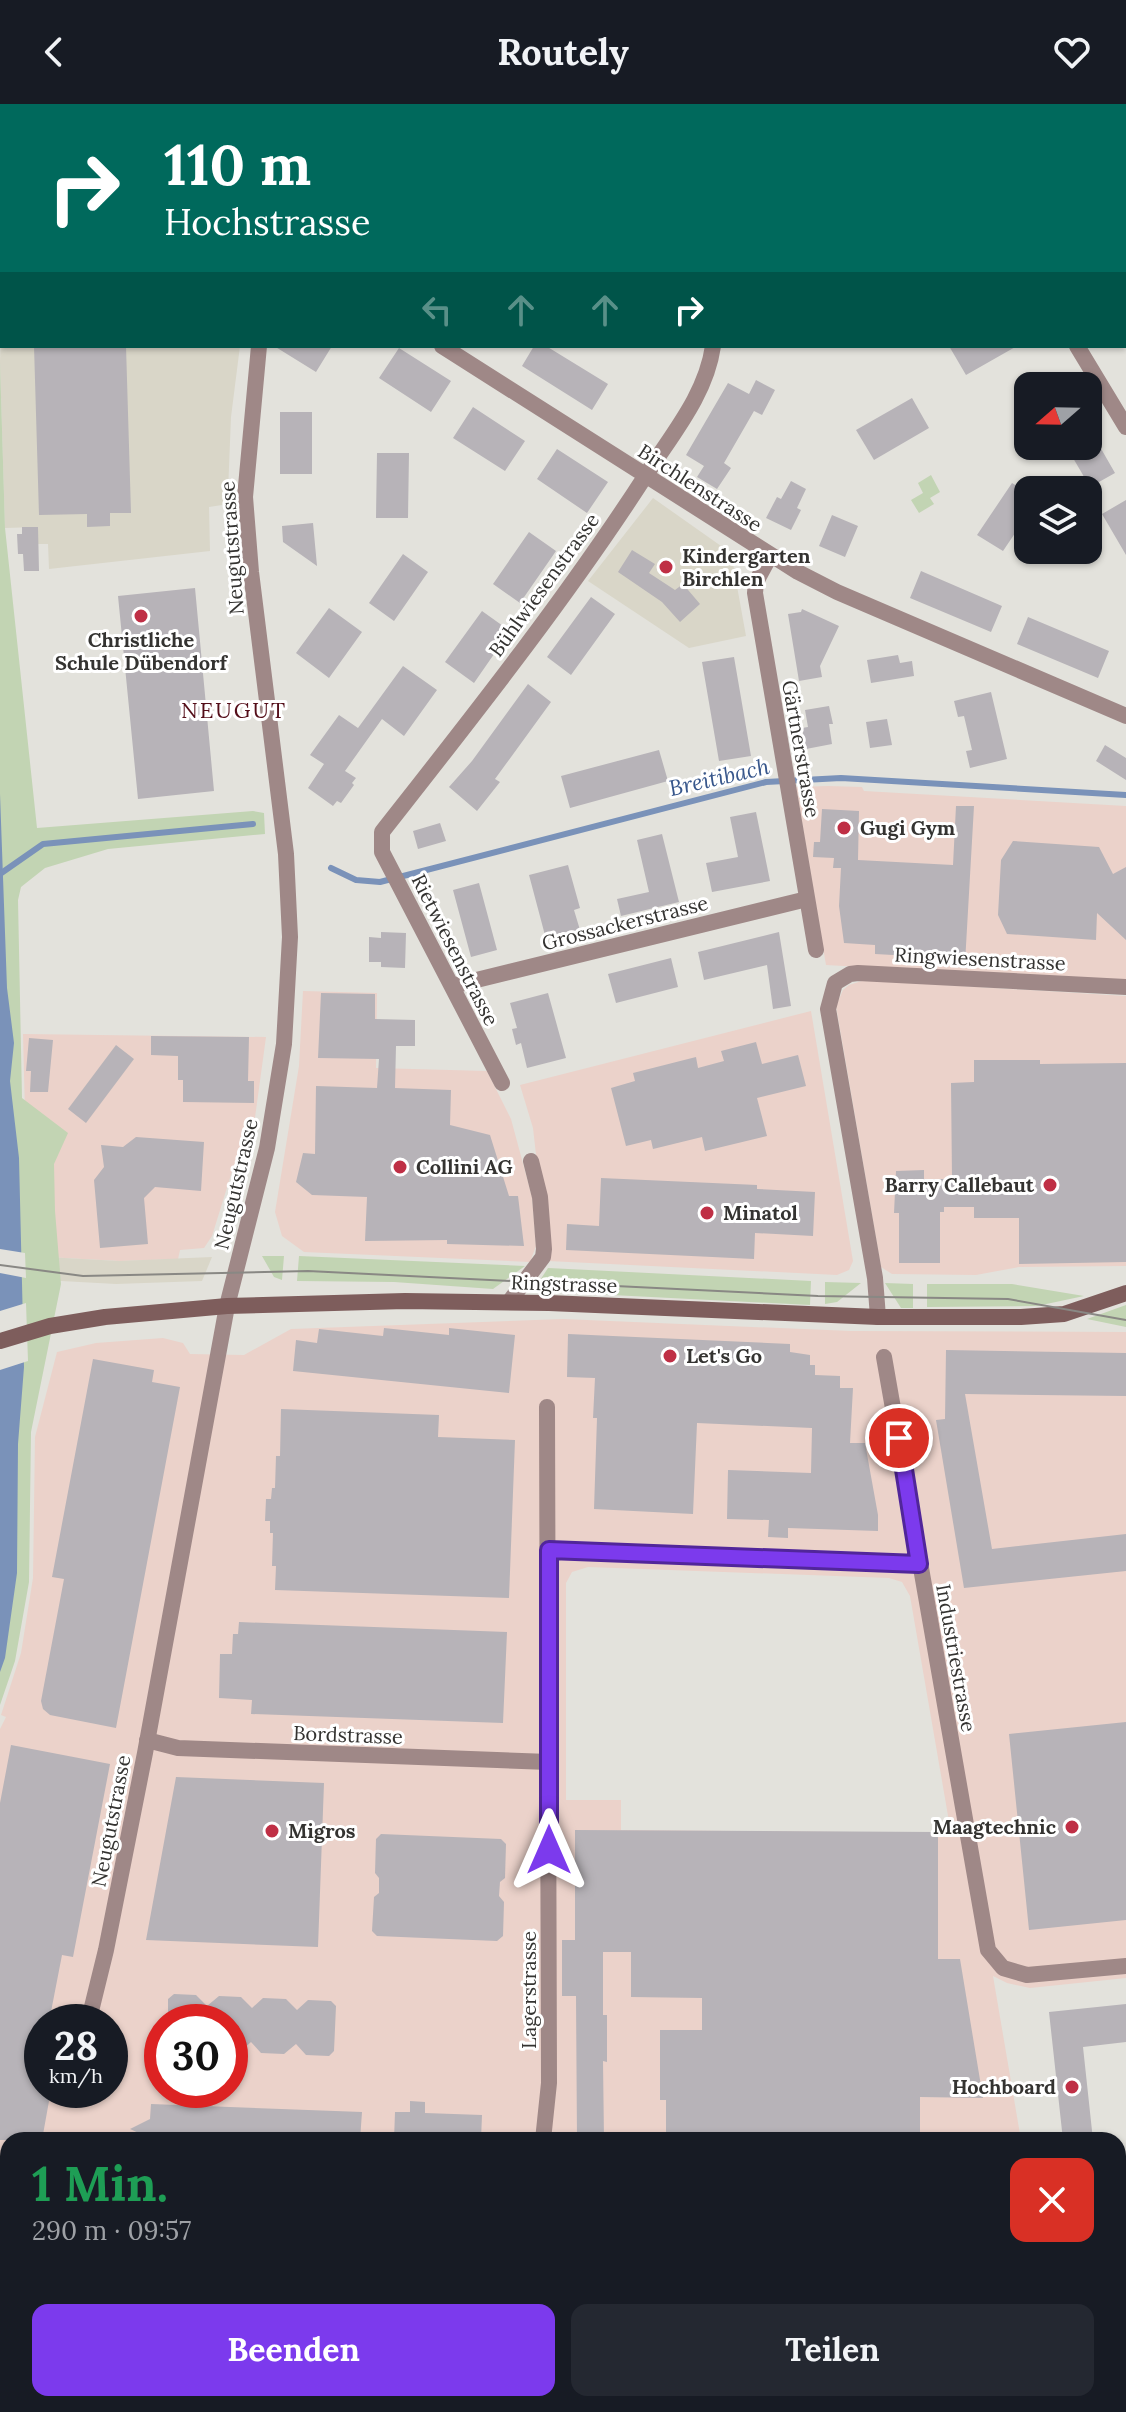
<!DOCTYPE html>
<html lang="de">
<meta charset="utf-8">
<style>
:root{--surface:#171b24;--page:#242831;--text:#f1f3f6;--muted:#9ea1a6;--accent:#7c3aed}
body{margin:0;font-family:Lora,serif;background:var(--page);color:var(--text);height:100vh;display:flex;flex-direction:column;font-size:30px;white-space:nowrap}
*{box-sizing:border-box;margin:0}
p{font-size:26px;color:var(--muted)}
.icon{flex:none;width:44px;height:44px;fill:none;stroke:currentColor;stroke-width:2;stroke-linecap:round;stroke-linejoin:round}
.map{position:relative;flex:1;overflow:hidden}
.drawer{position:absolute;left:0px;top:2028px;width:1126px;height:280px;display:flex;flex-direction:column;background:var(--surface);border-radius:24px 24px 0 0;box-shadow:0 2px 6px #0004}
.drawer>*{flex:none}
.guide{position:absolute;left:0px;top:0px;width:1126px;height:244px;box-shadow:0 2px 6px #0004;background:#00695c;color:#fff;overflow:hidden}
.needle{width:52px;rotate:250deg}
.buttons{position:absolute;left:1014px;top:268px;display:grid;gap:16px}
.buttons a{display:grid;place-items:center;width:88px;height:88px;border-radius:16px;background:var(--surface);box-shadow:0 2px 6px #0004;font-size:40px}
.speed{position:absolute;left:24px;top:1900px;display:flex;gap:16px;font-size:40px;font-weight:700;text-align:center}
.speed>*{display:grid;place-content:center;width:104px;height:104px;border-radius:50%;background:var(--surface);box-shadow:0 2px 6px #0004;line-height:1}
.speed small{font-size:20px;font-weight:400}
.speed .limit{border:12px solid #d22;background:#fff;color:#111}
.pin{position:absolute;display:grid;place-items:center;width:68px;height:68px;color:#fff;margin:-34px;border:4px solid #fff;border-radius:50%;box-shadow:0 2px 8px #0007}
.me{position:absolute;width:88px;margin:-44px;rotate:0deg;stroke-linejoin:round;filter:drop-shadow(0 0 6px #0008)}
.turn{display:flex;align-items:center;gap:28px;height:168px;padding:0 32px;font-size:36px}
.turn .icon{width:104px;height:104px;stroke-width:2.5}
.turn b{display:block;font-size:56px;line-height:68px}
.lanes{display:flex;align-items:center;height:76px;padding:0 32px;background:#0003;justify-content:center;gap:40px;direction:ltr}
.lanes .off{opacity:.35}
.round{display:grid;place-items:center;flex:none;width:84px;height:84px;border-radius:16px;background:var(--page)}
.overview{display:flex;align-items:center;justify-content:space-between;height:136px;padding:0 32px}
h1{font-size:48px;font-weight:800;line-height:60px;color:#1e9e55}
.primary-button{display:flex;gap:16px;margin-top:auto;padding:16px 32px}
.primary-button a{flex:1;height:92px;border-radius:16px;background:var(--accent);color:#fff;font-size:32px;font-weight:800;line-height:92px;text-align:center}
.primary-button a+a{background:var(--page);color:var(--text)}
header{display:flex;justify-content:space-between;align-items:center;height:104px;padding:0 32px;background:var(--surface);font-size:36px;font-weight:800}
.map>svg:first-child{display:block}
</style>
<header><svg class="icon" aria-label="back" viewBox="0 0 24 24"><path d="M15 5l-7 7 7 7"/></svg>Routely<svg class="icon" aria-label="heart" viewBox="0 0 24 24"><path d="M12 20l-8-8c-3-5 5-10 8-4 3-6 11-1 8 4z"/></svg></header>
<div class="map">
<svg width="1126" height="2308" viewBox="0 0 1126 2308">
<rect width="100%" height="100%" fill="#e3e2dc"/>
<path fill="#ebd2ca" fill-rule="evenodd" d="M828 682 862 683 864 687 1126 702V878L826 861 796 683Z
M865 876 1126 892V1162L1019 1163 976 1171 892 1170 881 1163 836 902 843 886 849 881Z
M303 887 377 889 376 964 487 967 511 1015 532 1093 536 1142 530 1158 304 1148 282 1132 275 1108 299 962Z
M811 907 853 1157 849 1166 837 1171 548 1157 533 1024 520 981Z
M23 930 266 933 253 1028 234 1061 212 1132 204 1144 180 1146 178 1155 120 1157 47 1153 27 1089Z
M563 1215 851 1227 1126 1228V1874L1030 1884 1007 1879 993 1872 1021 2036H553L520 2030 518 2036H8V2064H0V1625L6 1613 1 1611 21 1549 33 1474 35 1333 57 1248 96 1239 163 1234 183 1239 190 1250 244 1251 291 1225ZM588 1463 889 1474 902 1478 910 1492 951 1729 621 1726V1696H566V1479L572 1468ZM42 1918H110V1986H42ZM162 1918H230V1986H162Z
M8 2139V2300H550L549 2308H0V2144Z"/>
<path fill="#d9d6c8" d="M0 0H269L2 2V172Z
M2 174V242H240L231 313 228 388 222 401 209 403 210 447 49 465 48 440H38V423L5 424 0 258Z
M653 394 731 449 746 532 689 544 588 477Z
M47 1153 119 1157 212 1153 202 1177 116 1180 43 1176Z
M577 2300H784V2308H577Z"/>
<path fill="#c2d4b3" d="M0 258 5 424 37 724 253 707 264 709 265 730 108 745 45 764 21 783 18 796 22 994 68 1029 54 1060 55 1107 61 1180 31 1328 29 1478 15 1557 0 1601Z
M931 371 940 388 930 394 934 400 919 409 911 396 923 389 918 379Z
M262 1152H284L282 1176 274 1173Z
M299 1152 525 1162 493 1185 394 1178 297 1177Z
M548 1164 811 1177 810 1201 533 1187Z
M825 1178 861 1179 837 1198 825 1200Z
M885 1179 913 1180V1204H901Z
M927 1180H1012L1084 1192 1037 1202 927 1203Z
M1126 1201V1223L1087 1215Z
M0 2204H8V2300H14L16 2308H0Z
M798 2300H1095V2308H797Z"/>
<path fill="#7a92b9" d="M0 690 7 884 14 939 10 977 19 1054 24 1263 18 1340 17 1469 5 1554 0 1568Z"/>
<path fill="#e3e2dc" d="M0 1145 25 1149 26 1174 0 1169Z
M26 1199 28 1257 0 1266V1207Z"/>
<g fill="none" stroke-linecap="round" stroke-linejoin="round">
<path stroke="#7a92b9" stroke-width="6" d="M331 764 356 776 380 778 766 678 841 674 1126 691
M0 770 43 740 253 720"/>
</g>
<path fill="#b7b3b8" d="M34 242H126L131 409H110V422L87 423V410L39 411Z
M274 242H332L316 268Z
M534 242H546L608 280 592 306 522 262Z
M949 242H1017L966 271Z
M399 244 451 277 431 308 379 274Z
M756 276 775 286 762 311 754 307 724 359 731 364 717 385 697 373 704 362 686 351 728 279 749 290Z
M912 294 929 324 874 356 856 326Z
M473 303 525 337 505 367 453 334Z
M280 308H312V370H280Z
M1088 322 1115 369 1090 383 1066 342H1088Z
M557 345 608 378 587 409 537 375Z
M377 349H409L408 414H376Z
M791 377 806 385 797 404 801 406 791 426 766 414 777 393 781 395Z
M1012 379 1028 389V410L1003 447 977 431Z
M1126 396V451L1102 410Z
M832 411 858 422 845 453 819 442Z
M313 419 317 462 283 438 282 422Z
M22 423H38L39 467H24L23 450H18L17 430H22Z
M529 428 556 447 520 499 493 480Z
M632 446 655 460 649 469 675 486 683 480 700 500 680 518 662 498 618 468Z
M403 450 428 468 394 517 369 499Z
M921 467 1002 502 991 528 910 494Z
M195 484 214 687 138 695 118 492Z
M591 493 615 510 571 571 547 553Z
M329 504 362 528 329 574 296 549Z
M802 505 839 522 820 562 822 573 799 577 788 510 801 508Z
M482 507 510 527 474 579 445 558Z
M1028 513 1109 547 1098 574 1017 540Z
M898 551 900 559 912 557 914 572 871 579 867 556Z
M734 553 751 652 719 657 702 558Z
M403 562 437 586 404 632 382 615 345 667 356 674 352 679 354 681 341 699 337 697 333 702 308 684 324 660 310 651 339 611 358 624Z
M528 580 551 598 495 675 500 678 477 707 449 683 472 657Z
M991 588 1007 655 970 664 966 647 972 646 964 612 958 613 954 597Z
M829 602 833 620H829L832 640 806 645 802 624 808 623 805 606Z
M887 615 892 641 870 644 866 618Z
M1105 641 1126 654V676L1096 657Z
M659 646 668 677 570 704 561 672Z
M956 702H974L965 859 948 858V854L875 850V841L844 839 839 802 841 764H833L834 754 813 753 814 738H820L822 705 859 707 858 756 953 761Z
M756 708 770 777 712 788 706 759 738 753 730 713Z
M440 719 446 737 418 745 413 727Z
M662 730 679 798 621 812 617 795 649 788 637 736Z
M1013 737 1099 743 1113 770 1126 763V836L1097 809 1096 836 1007 830 998 811 1001 756Z
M568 761 580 804 574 806 580 826 546 835 529 771Z
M479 779 497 846 471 853 453 786Z
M381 828 406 829 405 864 381 863V858H369V833L381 834Z
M779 828 791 902 773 905 767 861 704 876 698 848Z
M671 854 678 883 616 899 608 870Z
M321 889 375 890V915L415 916V942H396L395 984 451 986 450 1021 490 1031 509 1092H518L524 1142 447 1140V1136L365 1137 367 1093 312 1091 296 1078 303 1049 315 1050 316 982 377 984 379 955 318 954Z
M548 889 566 954 527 964 521 939 516 941 512 925 517 924 510 899Z
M151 932 249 933 248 977H254V999L183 998V976H178V952L151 951Z
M29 934 53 936 48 988H30L31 967H26Z
M756 938 762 960 798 951 806 982 757 994 767 1032 705 1047 702 1033 653 1045 651 1036 626 1042 611 984 635 977 633 969 696 953 698 964 724 957 721 947Z
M116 941 134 955 86 1019 68 1005Z
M974 956H1040V960L1126 959V1158L1019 1160V1114H974V1103H944V1108H940V1159H899V1109H894L896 1067 924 1066V1075H952L951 979 974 978Z
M136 1033 204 1038 201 1087 155 1083 144 1094 148 1140 100 1144 94 1076 104 1063 101 1041 123 1043Z
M601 1074 757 1081V1085L815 1088 813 1132 755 1129 754 1155 566 1146 567 1120 599 1122Z
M384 1224 449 1231V1224L515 1231 509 1289 293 1267 296 1236 317 1239 319 1225 383 1232Z
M568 1230 790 1240V1248L810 1251V1261H815V1271L840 1272V1284H853L850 1339H865L878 1411V1427L788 1424V1434L768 1433 769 1416 727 1415 728 1366 811 1369 812 1324 697 1319 693 1410 594 1405 597 1314H593L595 1274 567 1273Z
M946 1246 1126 1249V1292L965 1290 992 1445 1126 1430V1467L964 1484 936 1316 945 1315Z
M93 1255 154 1266 152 1278 180 1283 116 1624 50 1611 43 1605 41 1597 64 1475 52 1473Z
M281 1305 439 1311 438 1333 515 1336 509 1494 275 1486 276 1462H272L273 1429H270V1417H265L266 1395H271L272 1384H275L276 1352H280Z
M239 1518 507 1528 503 1619 251 1610 252 1596 219 1594 220 1550H232L233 1530H238Z
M1126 1618V1816L1029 1826 1009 1630Z
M11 1641 110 1660 73 1853 62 1851 49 1918H42V1986H51L42 2036H0V1699Z
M176 1673 324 1679 318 1843 146 1836Z
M575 1726 938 1728V1855H960L983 1994 920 1993V2036H666V1996H660V1926H702V1894L631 1893V1848H603V1911H607V1958L603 1957 604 2036H577L576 1892H562V1836H575Z
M381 1730 501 1735 506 1740 505 1774 500 1778 499 1792 504 1798 503 1832 497 1837 377 1832 372 1827 374 1793 379 1789V1774L375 1769 376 1735Z
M174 1890 196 1891 207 1902 219 1892 241 1893 252 1904 263 1894 286 1895 297 1906 308 1896 331 1897 336 1902 334 1947 329 1952 306 1951 296 1940 284 1950 261 1949 251 1938 230 1957V1918H172V1911H168V1895Z
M1126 1900V1938L1083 1943 1093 2036H1063L1049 1908Z
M410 1997 425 1998V2009L482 2011 481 2036H394L395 2008H410Z
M151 2000 362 2008 360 2036H154L130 2025 150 2015Z"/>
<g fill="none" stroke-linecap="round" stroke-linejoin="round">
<path stroke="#9f8887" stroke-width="16" d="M612 0 613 2
M937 0 938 2
M287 2V0
M442 242 798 468 837 488 1126 612
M1077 242 1126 323
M770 452 756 478 755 489 816 846
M452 882 807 795
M502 979 382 748V728C473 612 566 495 646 371 672 330 706 291 713 242
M509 1198 543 1153 544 1145 540 1093 531 1057
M878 1213 875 1174 828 905 835 879 850 870 858 869 1126 883
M884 1253 988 1846 1003 1864 1027 1871 1126 1862
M549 1446 919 1460
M147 1636 178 1644 549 1658
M91 1918V1907L106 1846 145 1649 227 1202 267 1044 284 940 290 833 286 750 251 468 245 393 259 242
M543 2036 549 1979 547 1303
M0 2091H8
M0 2119 8 2118
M562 2308 563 2300
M790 2308 791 2300"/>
<path stroke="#7e5d5c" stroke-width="16" d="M0 1237 50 1222 105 1213 227 1202 405 1197 549 1199 878 1213H1021L1064 1210 1126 1189"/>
<path stroke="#898884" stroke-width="2" d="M0 1161 83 1172 308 1167 818 1192 1008 1195 1126 1216"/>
</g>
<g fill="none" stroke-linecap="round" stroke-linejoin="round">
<g stroke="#51269a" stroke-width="20">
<path id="route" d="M549 1746V1446L919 1460 899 1334"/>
</g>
<use href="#route" stroke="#7c3aed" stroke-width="14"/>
</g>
<g fill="#bf2f45" stroke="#fff" stroke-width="3">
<circle cx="666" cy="463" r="8"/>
<circle cx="141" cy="512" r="8"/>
<circle cx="844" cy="724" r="8"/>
<circle cx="400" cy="1063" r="8"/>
<circle cx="1050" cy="1081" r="8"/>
<circle cx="707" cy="1109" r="8"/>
<circle cx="670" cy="1252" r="8"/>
<circle cx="1072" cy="1723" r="8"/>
<circle cx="272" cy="1727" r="8"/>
<circle cx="1072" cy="1983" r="8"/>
</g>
<g text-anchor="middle" stroke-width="6" stroke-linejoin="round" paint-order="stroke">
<g font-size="20" fill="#343331" stroke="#fff">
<text transform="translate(700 384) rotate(33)" y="7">Birchlenstrasse</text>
<text transform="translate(232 444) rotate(-94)" y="7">Neugutstrasse</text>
<text transform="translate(544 481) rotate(-54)" y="7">Bühlwiesenstrasse</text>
<text transform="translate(801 645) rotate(80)" y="7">Gärtnerstrasse</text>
<text transform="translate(625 819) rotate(-14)" y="7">Grossackerstrasse</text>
<text transform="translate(455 846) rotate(63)" y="7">Rietwiesenstrasse</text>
<text transform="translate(980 855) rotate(3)" y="7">Ringwiesenstrasse</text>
<text transform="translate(236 1080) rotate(-77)" y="7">Neugutstrasse</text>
<text transform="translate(564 1180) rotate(2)" y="7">Ringstrasse</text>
<text transform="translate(956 1554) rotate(80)" y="7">Industriestrasse</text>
<text transform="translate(348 1631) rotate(2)" y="7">Bordstrasse</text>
<text transform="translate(111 1717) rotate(-79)" y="7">Neugutstrasse</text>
<text transform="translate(529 1886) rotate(-90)" y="7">Lagerstrasse</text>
</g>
<g font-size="20" font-weight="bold" fill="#343331" stroke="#fff" text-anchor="start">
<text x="682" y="459">Kindergarten<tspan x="682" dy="23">Birchlen</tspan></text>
<text x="141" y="543" text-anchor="middle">Christliche<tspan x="141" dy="23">Schule Dübendorf</tspan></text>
<text x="860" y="731">Gugi Gym</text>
<text x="416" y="1070">Collini AG</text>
<text x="1034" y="1088" text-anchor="end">Barry Callebaut</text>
<text x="723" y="1116">Minatol</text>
<text x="686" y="1259">Let's Go</text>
<text x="1056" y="1730" text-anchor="end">Maagtechnic</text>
<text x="288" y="1734">Migros</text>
<text x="1056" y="1990" text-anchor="end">Hochboard</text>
</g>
<g font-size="22" letter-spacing="2" fill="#540e19" stroke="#fff">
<text x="234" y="614">NEUGUT</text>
</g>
<g font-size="22" font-style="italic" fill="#37568b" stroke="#fff">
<text transform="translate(719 673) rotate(-13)" y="8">Breitibach</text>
</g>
</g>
</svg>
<div class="buttons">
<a><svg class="needle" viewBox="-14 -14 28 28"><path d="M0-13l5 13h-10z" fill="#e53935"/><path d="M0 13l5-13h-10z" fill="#9ea1a6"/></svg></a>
<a><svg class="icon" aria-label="layers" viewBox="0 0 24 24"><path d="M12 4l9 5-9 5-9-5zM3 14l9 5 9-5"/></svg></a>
</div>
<div class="speed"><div>28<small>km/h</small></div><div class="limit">30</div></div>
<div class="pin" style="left:899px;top:1334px;background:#d93025"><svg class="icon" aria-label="arrive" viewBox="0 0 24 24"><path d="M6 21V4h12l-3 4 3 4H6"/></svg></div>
<svg class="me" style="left:549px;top:1746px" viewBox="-20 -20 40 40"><path d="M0-17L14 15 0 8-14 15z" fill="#7c3aed" stroke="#fff" stroke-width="4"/></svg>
<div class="guide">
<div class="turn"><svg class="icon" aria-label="right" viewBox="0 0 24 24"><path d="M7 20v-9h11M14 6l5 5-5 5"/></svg><div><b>110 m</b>Hochstrasse</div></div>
<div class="lanes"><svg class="icon off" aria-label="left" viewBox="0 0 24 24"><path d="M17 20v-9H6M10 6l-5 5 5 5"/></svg><svg class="icon off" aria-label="ahead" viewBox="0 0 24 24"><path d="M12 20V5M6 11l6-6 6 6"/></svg><svg class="icon off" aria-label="ahead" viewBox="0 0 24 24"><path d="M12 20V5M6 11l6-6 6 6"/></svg><svg class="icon" aria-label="right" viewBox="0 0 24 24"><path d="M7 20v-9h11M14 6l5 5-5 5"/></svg></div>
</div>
<section class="drawer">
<div class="overview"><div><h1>1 Min.</h1><p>290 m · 09:57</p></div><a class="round" style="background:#d93025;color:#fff"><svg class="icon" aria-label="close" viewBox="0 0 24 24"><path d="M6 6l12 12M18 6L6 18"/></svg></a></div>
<div class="primary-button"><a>Beenden</a><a>Teilen</a></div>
</section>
</div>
